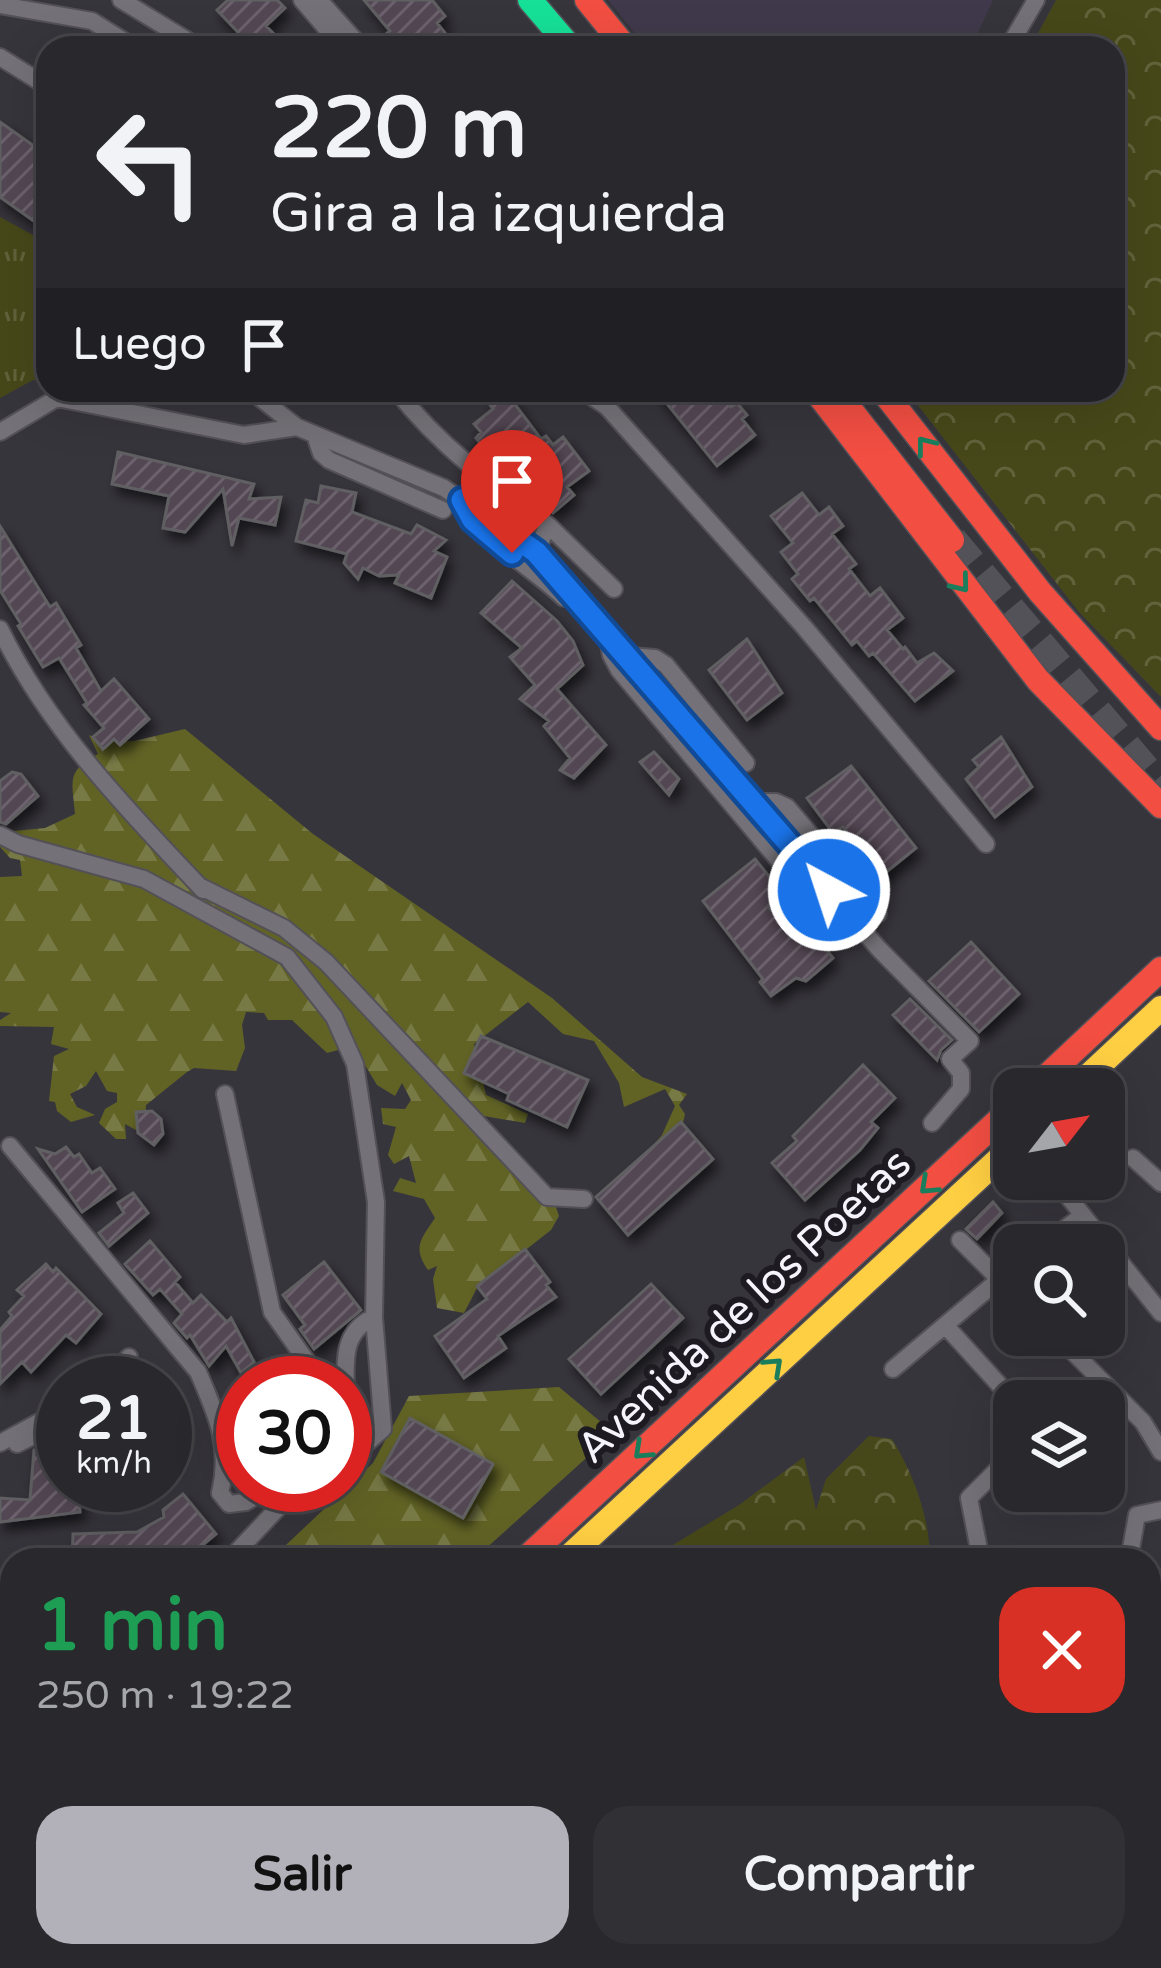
<!DOCTYPE html>
<html lang="es">
<meta charset="utf-8">
<style>
:root{--surface:#29282d;--page:#313035;--text:#f1f3f6;--muted:#a5a6aa;--line:#454449;--accent:#b2b0b8}
body{margin:0;font-family:"Varela Round",sans-serif;background:var(--page);color:var(--text);height:100vh;display:flex;flex-direction:column;font-size:45px;white-space:nowrap}
*{box-sizing:border-box;margin:0}
p{font-size:39px;color:var(--muted)}
.icon{flex:none;width:66px;height:66px;fill:none;stroke:currentColor;stroke-width:2;stroke-linecap:round;stroke-linejoin:round}
.map{position:relative;flex:1;overflow:hidden}
.side{position:absolute;left:0px;top:1548px;width:1161px;height:420px;display:flex;flex-direction:column;background:var(--surface);border-radius:36px 36px 0 0;box-shadow:0 12px 48px #0002,0 0 0 3px var(--line)}
.side>*{flex:none}
.banner{position:absolute;left:36px;top:36px;width:1089px;height:366px;border-radius:36px;box-shadow:0 12px 48px #0002,0 0 0 3px var(--line);background:#29282d;color:var(--text);overflow:hidden}
.needle{width:78px;rotate:59deg}
.tools{position:absolute;left:993px;top:1068px;display:grid;gap:24px}
.tools a{display:grid;place-items:center;width:132px;height:132px;border-radius:24px;background:var(--surface);box-shadow:0 12px 48px #0002,0 0 0 3px var(--line);font-size:60px}
.speed{position:absolute;left:36px;top:1356px;display:flex;gap:24px;font-size:60px;font-weight:700;text-align:center}
.speed>*{display:grid;place-content:center;width:156px;height:156px;border-radius:50%;background:var(--surface);box-shadow:0 12px 48px #0002,0 0 0 3px var(--line);line-height:1}
.speed small{font-size:30px;font-weight:400}
.speed .limit{border:18px solid #d22;background:#fff;color:#111}
.pin{position:absolute;display:grid;place-items:center;width:102px;height:102px;color:#fff;margin:-123px -51px;border-radius:50% 50% 50% 0;rotate:-45deg;box-shadow:0 0 12px #0007}
.pin .icon{rotate:45deg}
.me{position:absolute;width:132px;margin:-66px;rotate:320deg;stroke-linejoin:round;filter:drop-shadow(0 0 9px #0008)}
.turn{display:flex;align-items:center;gap:42px;height:252px;padding:0 36px;font-size:54px}
.turn .icon{width:156px;height:156px;stroke-width:2.5}
.turn b{display:block;font-size:84px;line-height:102px}
.then{display:flex;align-items:center;height:114px;padding:0 36px;background:#0003;gap:24px;font-size:45px}
.round{display:grid;place-items:center;flex:none;width:126px;height:126px;border-radius:36px;background:var(--page)}
.summary{display:flex;align-items:center;justify-content:space-between;height:204px;padding:0 36px}
h1{font-size:72px;font-weight:700;line-height:90px;color:#1e9e55}
.primary-button{display:flex;gap:24px;margin-top:auto;padding:24px 36px}
.primary-button a{flex:1;height:138px;border-radius:36px;background:var(--accent);color:#111;font-size:48px;font-weight:700;line-height:138px;text-align:center}
.primary-button a+a{background:var(--page);color:var(--text)}
.map>svg:first-child{display:block}
</style>
<div class="map">
<svg width="1161" height="1968" viewBox="0 0 1161 1968">
<defs>
<pattern id="grass-tufts" width="24" height="20" patternUnits="userSpaceOnUse" patternTransform="scale(3)"><rect width="24" height="20" fill="#474819"/><path d="M3 7l-1-3M5 7V3M7 7l1-3M15 17l-1-3M17 17v-4M19 17l1-3" fill="none" stroke="#62633b"/></pattern>
<pattern id="forest-firs" width="22" height="20" patternUnits="userSpaceOnUse" patternTransform="scale(3)"><rect width="22" height="20" fill="#616325"/><path d="M5 1l3.5 6h-7zM16 11l3.5 6h-7z" fill="#787a46"/></pattern>
<pattern id="cemetery-stones" width="16" height="16" patternUnits="userSpaceOnUse" patternTransform="scale(3)"><rect width="16" height="16" fill="#474819"/><path d="M2 7V4a2 2 0 0 1 4 0v3zM10 15v-3a2 2 0 0 1 4 0v3z" fill="#62633b"/></pattern>
<pattern id="park-crowns" width="20" height="18" patternUnits="userSpaceOnUse" patternTransform="scale(3)"><rect width="20" height="18" fill="#474819"/><path d="M2 6a3 3 0 1 1 6 0M12 15a3 3 0 1 1 6 0" fill="none" stroke="#62633b"/></pattern>
<pattern id="building-hatch" width="6" height="6" patternUnits="userSpaceOnUse" patternTransform="scale(3)"><rect width="6" height="6" fill="#534753"/><path d="M-1 1l2-2M0 6l6-6M5 7l2-2" fill="none" stroke="#6c626d"/></pattern>
<filter id="shadow"><feDropShadow dx="5" dy="8" stdDeviation="6" flood-color="#0009"/></filter>
</defs>
<rect width="100%" height="100%" fill="#37353c"/>
<path fill="#3f394b" d="M608 0H993L971 48H647Z"/>
<path fill="url(#grass-tufts)" d="M0 217 44 241 48 248V379L33 380 0 398Z"/>
<path fill="url(#forest-firs)" d="M185 729 313 834 552 998 642 1077 687 1094 679 1105 685 1114 680 1136 654 1157 652 1147 662 1135 675 1106 665 1089 624 1107 619 1083 594 1041 563 1034 528 1002 474 1044 486 1095 528 1114 525 1123 478 1115 522 1169 536 1172 552 1196 559 1216 551 1230 477 1288 464 1313 437 1308 433 1279 437 1266 428 1270C412 1247 421 1239 435 1218L424 1199 393 1191 400 1178 416 1183 409 1156 394 1164 388 1155 396 1127 383 1124 381 1108 405 1109 411 1100 402 1083 395 1096 377 1085 365 1065 349 1062 338 1050 327 1053 292 1020H268L264 1013 246 1012 242 1025 245 1048 236 1071 194 1068 187 1072 146 1105 145 1135 125 1124 126 1139H116L99 1123 105 1109 117 1102V1093L107 1091 96 1071 86 1086 70 1094 77 1107 95 1115 71 1122 57 1111 55 1102 49 1101 54 1056 69 1049 51 1044 54 1027 0 1026V1020L11 1013 0 1012V877L22 876 20 860 10 858 0 847 13 831 45 828 75 814C72 780 66 771 98 754L89 735 105 742 134 741Z
M559 1387 614 1433 473 1560H270L373 1463 409 1396Z
M12 1739V1870L0 1873V1748Z"/>
<path fill="url(#cemetery-stones)" d="M237 1956H646L655 1968H221Z"/>
<path fill="url(#park-crowns)" d="M1056 0H1161V697L1079 612 906 390H1113V48H1030Z
M869 1436 892 1439C914 1475 930 1518 930 1560H648L739 1505 804 1457 816 1510 826 1479Z
M651 1956H881L886 1968H659Z"/>
<path fill="url(#building-hatch)" stroke="#605e62" stroke-width="3" filter="url(#shadow)" d="M228 0H277L285 8 266 26 279 39 269 48H253L217 10Z
M364 0H432L445 16 437 23 457 48H398L386 34 390 31Z
M0 122 48 156V169L35 187 48 196V231L0 197Z
M504 390 541 439 546 436 553 445 563 437 589 471 567 487 574 495 553 513 502 453 493 460 476 438 481 432 474 424 493 409 488 402Z
M656 390H717L731 407 737 403 747 415 742 419 755 435 717 466Z
M118 452 254 484 249 499 281 497 275 525 239 518 232 546 223 489 185 532 163 528 169 496 112 484Z
M321 486 356 493 352 512 411 534 417 525 446 540 434 551 447 557 431 598 395 583 399 575 379 576 363 568 358 579 344 563 347 554 296 541 306 500 318 503Z
M802 493 819 515 829 507 843 526 832 534 856 564 849 569 870 596 880 588 903 618 887 630 903 649 905 647 917 663 934 653 953 671 915 701 873 653 869 656 857 641 852 645 814 598 810 601 792 579 798 574 781 552 793 543 771 516Z
M0 526 50 607 56 603 81 645 76 648 101 691 114 679 149 719 120 745 114 739 103 749 93 737 104 728 84 705 87 703 59 658 43 667 18 626 21 624 0 590Z
M512 581 557 621 573 641 583 665 557 689 606 745 574 778 560 770 570 758 544 726 549 721 520 699 535 685 510 657 522 648 481 613Z
M747 639 782 693 747 720 709 670Z
M1001 737 1032 787 995 817 966 779 979 767 973 760Z
M654 752 679 779 669 795 640 762Z
M851 766 916 848 880 877 843 827 833 833 807 798Z
M12 772 21 774 38 796 6 824 0 822V781Z
M755 859 784 895 768 907 791 930 803 920 833 958 806 981 796 978 771 996 760 982 763 979 703 901Z
M971 942 1019 994 979 1032 929 981Z
M910 999 952 1040 941 1050 937 1060 893 1015Z
M481 1036 588 1080 567 1127 507 1100 509 1094 464 1073Z
M863 1065 895 1098 871 1122 878 1128 860 1150 805 1200 772 1163 797 1141 793 1136Z
M152 1111 161 1119 163 1134 154 1145 138 1133 136 1112Z
M681 1122 713 1159 628 1235 596 1197Z
M66 1147 74 1157 79 1154 92 1173 100 1168 115 1189 82 1212 38 1149 55 1154Z
M133 1193 148 1213 109 1246 99 1233 124 1213 118 1203Z
M993 1202 1002 1213 977 1239 966 1229Z
M150 1241 180 1277 175 1282 193 1303 201 1295 227 1322 231 1318 254 1362 241 1373 226 1346 209 1366 190 1335 187 1338 174 1323 182 1314 160 1289 153 1295 125 1264Z
M525 1249 550 1282 546 1285 556 1297 498 1336 506 1348 464 1378 435 1336 487 1299 477 1286Z
M324 1262 361 1310 314 1349 300 1329 305 1325 283 1295Z
M46 1264 53 1272 56 1268 101 1314 76 1343 66 1335 31 1372 22 1362 0 1384V1330L12 1316 9 1312 24 1296 17 1290Z
M651 1284 683 1318 601 1394 569 1359Z
M410 1418 493 1464 463 1518 381 1472Z
M38 1448H63V1485H77L80 1512 0 1522V1498L30 1500 34 1450Z
M183 1494 216 1534 193 1553 180 1560H72L73 1534 137 1532 164 1517 163 1510Z"/>
<g fill="none" stroke-linecap="round" stroke-linejoin="round">
<path stroke="#545259" stroke-width="30" stroke-dasharray="30 15" stroke-linecap="butt" d="M952 540 1161 788"/>
<g stroke="#535157" stroke-width="20">
<path id="street" d="M121 0 200 48
M302 0 343 48
M319 0 362 48
M0 5 92 21 135 48
M1008 48 1036 0
M0 57 48 87
M250 390 297 427 444 488 536 552 879 949 970 1041 950 1059 961 1073V1089L932 1123
M396 390C438 445 493 485 548 525L536 552
M582 390 607 407 804 627 986 844
M0 432 57 398 244 435 297 427
M315 435 321 453 329 460 443 510
M466 506C487 544 533 568 564 598
M548 525 614 589
M0 629C48 728 128 811 203 890
M607 633 611 655 619 670 838 931
M629 656 655 658 666 665 746 763
M754 802H776L787 807 878 914
M0 835 18 844 144 879 287 957 334 1017 355 1064 376 1202 374 1317 383 1429 345 1462
M199 886 284 928 326 962 547 1197 584 1199
M225 1094 272 1312 322 1383
M10 1146 198 1372C217 1415 231 1447 220 1493L229 1504 246 1502 274 1485
M1133 1158 1161 1183
M1054 1179 1161 1313
M960 1240 1014 1294
M1043 1245 1083 1215
M945 1325 1014 1401
M1056 1335 1143 1422 1161 1452
M893 1369 1014 1267
M106 1383 129 1357
M345 1424C352 1386 330 1337 374 1317
M0 1443 63 1409
M17 1444 35 1435H63
M165 1468 176 1411
M90 1485V1489L143 1491 155 1485
M229 1560 294 1491 306 1485
M981 1560 969 1498 1014 1453
M1129 1560 1137 1515 1161 1510
M1149 1698 1161 1683
M1149 1868 1161 1908
M1055 1968 1079 1956"/>
</g>
<g stroke="#535157" stroke-width="27">
<path id="fast" d="M530 0 571 48
M0 1942 12 1935"/>
</g>
<g stroke="#535157" stroke-width="27">
<path id="slow" d="M1074 1089 1161 1008
M565 1560 1014 1145"/>
</g>
<g stroke="#535157" stroke-width="27">
<path id="jam" d="M587 0 626 48
M815 390 1038 680 1161 806
M835 390 952 540
M882 390 1040 592 1161 728
M1033 1089 1161 969
M524 1560 1014 1106
M0 1911 12 1908"/>
</g>
<use href="#street" stroke="#747278" stroke-width="16"/>
<use href="#fast" stroke="#16e098" stroke-width="24"/>
<use href="#slow" stroke="#ffcf43" stroke-width="24"/>
<use href="#jam" stroke="#f24e42" stroke-width="24"/>
</g>
<defs><path id="oneway-chevron" d="M-2-3.5L2.5 0L-2 3.5" fill="none" stroke-width="1.6" stroke-linecap="round" stroke-linejoin="round" transform="scale(3)"/></defs>
<g stroke="#1a7e5c">
<use href="#oneway-chevron" transform="translate(925 445) rotate(-128)"/>
<use href="#oneway-chevron" transform="translate(961 584) rotate(51)"/>
<use href="#oneway-chevron" transform="translate(928 1186) rotate(137)"/>
<use href="#oneway-chevron" transform="translate(774 1366) rotate(-43)"/>
<use href="#oneway-chevron" transform="translate(642 1451) rotate(137)"/>
</g>
<g fill="none" stroke-linecap="round" stroke-linejoin="round">
<g stroke="#114b97" stroke-width="30">
<path id="route" d="M512 553 473 520 462 500 536 552 829 890"/>
</g>
<use href="#route" stroke="#1a73e8" stroke-width="21"/>
</g>
<g text-anchor="middle" stroke-width="12" stroke-linejoin="round" paint-order="stroke">
<g font-size="42" fill="#f5f3fb" stroke="#1d1b21">
<text transform="translate(743 1305) rotate(-43)" y="15">Avenida de los Poetas</text>
</g>
</g>
</svg>
<div class="tools">
<a><svg class="needle" viewBox="-14 -14 28 28"><path d="M0-13l5 13h-10z" fill="#e53935"/><path d="M0 13l5-13h-10z" fill="#a5a6aa"/></svg></a>
<a><svg class="icon" aria-label="search" viewBox="0 0 24 24"><circle cx="10" cy="10" r="6"/><path d="M15 15l6 6"/></svg></a>
<a><svg class="icon" aria-label="layers" viewBox="0 0 24 24"><path d="M12 4l9 5-9 5-9-5zM3 14l9 5 9-5"/></svg></a>
</div>
<div class="speed"><div>21<small>km/h</small></div><div class="limit">30</div></div>
<div class="pin" style="left:512px;top:553px;background:#d93025"><svg class="icon" aria-label="arrive" viewBox="0 0 24 24"><path d="M6 21V4h12l-3 4 3 4H6"/></svg></div>
<svg class="me" style="left:829px;top:890px" viewBox="-20 -20 40 40"><circle r="17" fill="#1a73e8" stroke="#fff" stroke-width="3"/><path d="M0-11L8 9 0 5-8 9z" fill="#fff"/></svg>
<div class="banner">
<div class="turn"><svg class="icon" aria-label="left" viewBox="0 0 24 24"><path d="M17 20v-9H6M10 6l-5 5 5 5"/></svg><div><b>220 m</b>Gira a la izquierda</div></div>
<div class="then">Luego<svg class="icon" aria-label="arrive" viewBox="0 0 24 24"><path d="M6 21V4h12l-3 4 3 4H6"/></svg></div>
</div>
<section class="side">
<div class="summary"><div><h1>1 min</h1><p>250 m · 19:22</p></div><a class="round" style="background:#d93025;color:#fff"><svg class="icon" aria-label="close" viewBox="0 0 24 24"><path d="M6 6l12 12M18 6L6 18"/></svg></a></div>
<div class="primary-button"><a>Salir</a><a>Compartir</a></div>
</section>
</div>
